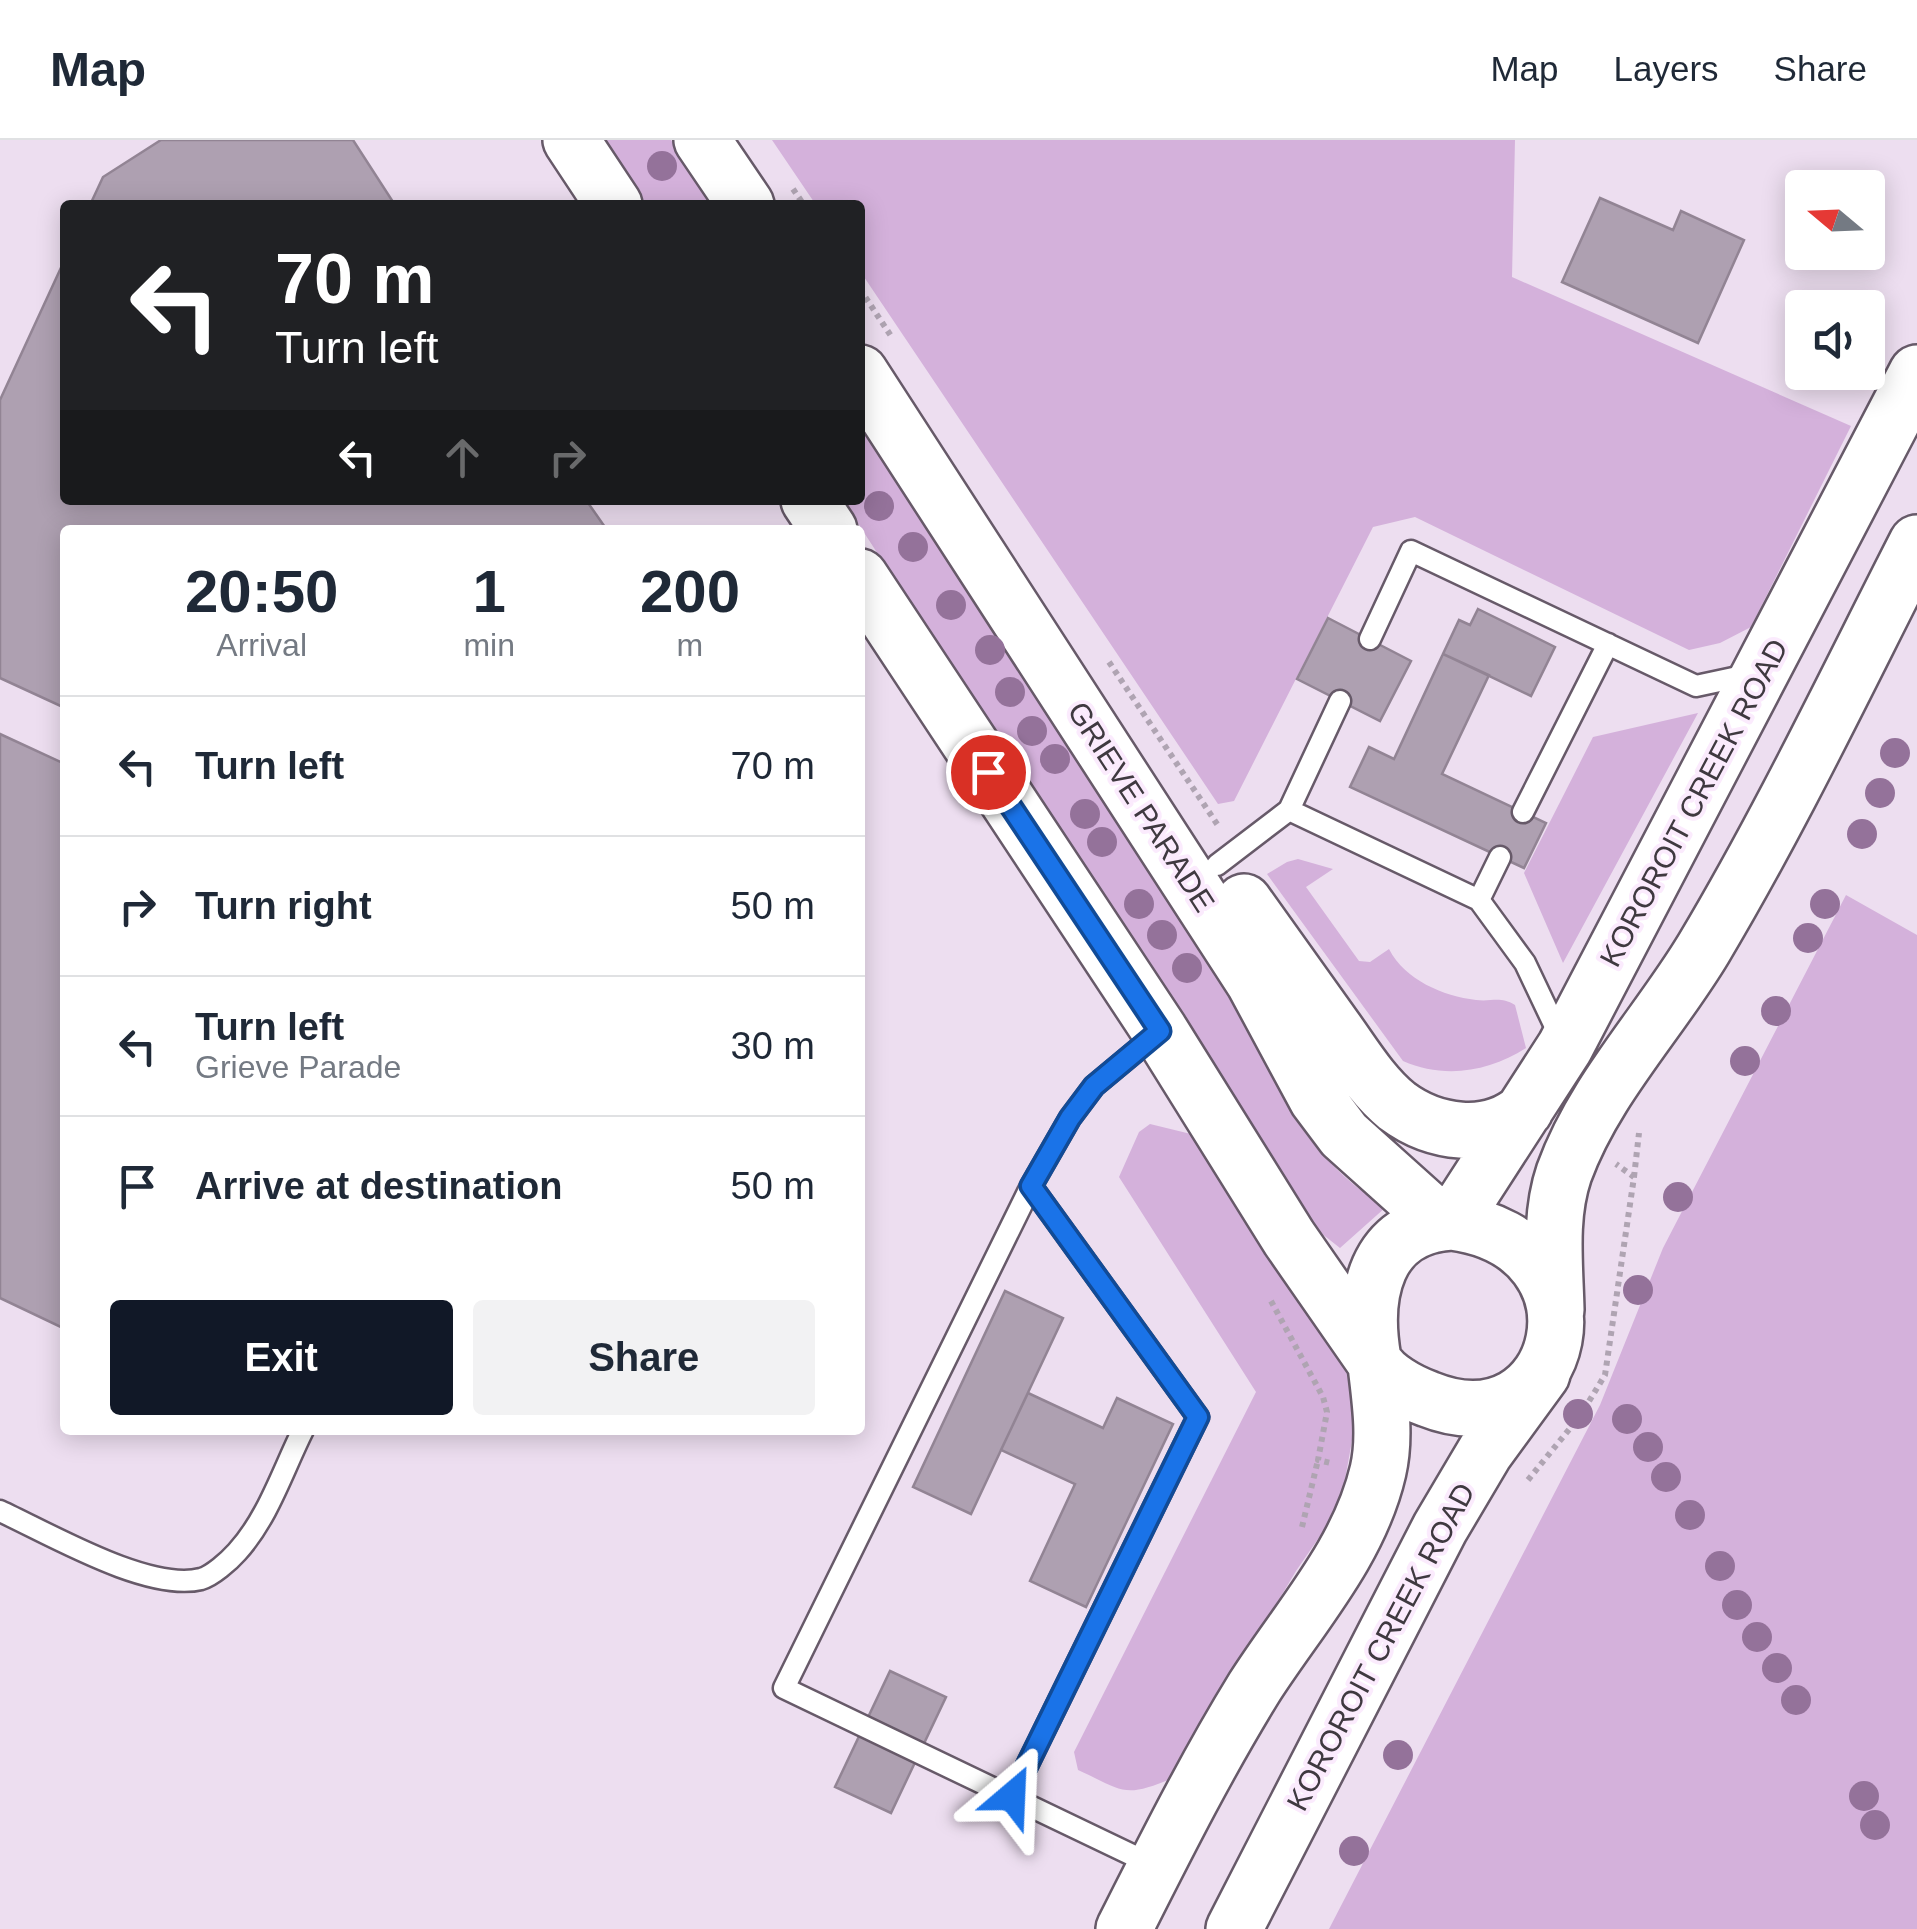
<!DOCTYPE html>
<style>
:root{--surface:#fff;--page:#f2f2f3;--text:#1f2937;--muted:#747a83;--line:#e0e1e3;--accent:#111827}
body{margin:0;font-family:Arial,sans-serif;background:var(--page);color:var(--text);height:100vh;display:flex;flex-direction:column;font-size:38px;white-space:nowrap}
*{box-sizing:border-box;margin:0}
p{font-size:32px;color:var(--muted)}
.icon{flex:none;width:55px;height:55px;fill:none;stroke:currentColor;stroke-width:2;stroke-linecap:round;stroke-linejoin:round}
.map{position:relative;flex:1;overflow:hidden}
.details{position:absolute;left:60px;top:385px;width:805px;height:910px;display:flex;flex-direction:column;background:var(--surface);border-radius:10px;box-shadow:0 5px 25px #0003}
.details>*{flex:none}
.banner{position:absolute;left:60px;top:60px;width:805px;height:305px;border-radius:10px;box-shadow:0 5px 25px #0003;background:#202124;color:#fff;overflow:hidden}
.needle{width:65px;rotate:289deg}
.fabs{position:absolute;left:1785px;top:30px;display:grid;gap:20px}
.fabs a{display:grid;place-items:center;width:100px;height:100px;border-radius:10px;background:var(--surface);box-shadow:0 5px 25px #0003;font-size:50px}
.pin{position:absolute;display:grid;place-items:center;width:85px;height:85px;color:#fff;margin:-42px;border:5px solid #fff;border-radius:50%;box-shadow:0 2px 10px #0007}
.me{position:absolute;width:110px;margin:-55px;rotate:26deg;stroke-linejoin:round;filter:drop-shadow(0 0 8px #0008)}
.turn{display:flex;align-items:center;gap:35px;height:210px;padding:0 50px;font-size:45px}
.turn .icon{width:130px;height:130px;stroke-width:2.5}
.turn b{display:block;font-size:70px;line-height:85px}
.lanes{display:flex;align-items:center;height:95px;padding:0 50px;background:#0003;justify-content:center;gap:50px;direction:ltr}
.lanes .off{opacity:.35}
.eta{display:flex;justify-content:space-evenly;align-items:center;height:170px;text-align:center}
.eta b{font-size:60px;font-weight:700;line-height:70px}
.cta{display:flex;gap:20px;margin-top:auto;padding:20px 50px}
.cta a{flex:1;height:115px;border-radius:10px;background:var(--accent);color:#fff;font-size:40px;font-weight:700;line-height:115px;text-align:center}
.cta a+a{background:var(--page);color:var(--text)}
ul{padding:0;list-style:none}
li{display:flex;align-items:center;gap:30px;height:140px;padding:0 50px;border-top:2px solid var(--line)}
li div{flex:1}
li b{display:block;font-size:38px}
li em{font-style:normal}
header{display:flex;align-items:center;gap:60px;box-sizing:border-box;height:140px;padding:0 50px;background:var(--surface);border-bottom:2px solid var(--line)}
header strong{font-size:48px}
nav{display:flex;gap:55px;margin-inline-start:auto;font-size:35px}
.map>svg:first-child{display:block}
</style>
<header>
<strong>Map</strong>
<nav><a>Map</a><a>Layers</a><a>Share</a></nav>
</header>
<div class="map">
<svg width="1917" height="1789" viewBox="0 0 1917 1789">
<rect width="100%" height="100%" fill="#eddef0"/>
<path fill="#d4b1db" d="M604 0H671L717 65H647Z
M772 0H1515L1512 137 1851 286 1751 487 1720 503 1689 510 1415 377 1373 387 1234 661 1218 664 860 131V65H816Z
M860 282C982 469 1103 656 1225 843 1280 928 1292 1012 1386 1067L1340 1108 1312 1086 843 360H860Z
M1698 573 1563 823 1524 733 1593 597Z
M1298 719 1333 729 1306 747 1359 821 1370 822 1389 809C1405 840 1443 856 1476 860 1492 862 1500 856 1515 865L1526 908C1489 932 1444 939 1403 921L1267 734 1287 722Z
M1846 755 1917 795V1789H1329L1600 1265 1663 1108Z
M1150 984 1195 995 1323 1186 1355 1244V1284L1344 1345 1331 1380 1296 1431 1173 1638C1123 1659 1124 1651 1078 1630L1074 1612 1256 1252 1119 1037 1139 992Z"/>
<path fill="#aea0b1" stroke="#928494" stroke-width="2.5" d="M161 0H353L395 65H90L103 37Z
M1600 58 1673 90 1681 71 1744 100 1698 203 1562 142Z
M65 119V360H586L607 390H65V568L0 538V260Z
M1478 469 1555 507 1531 556 1443 514 1459 480 1470 485Z
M1328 478 1411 521 1380 581 1297 539Z
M1443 514 1489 535 1442 634 1546 683 1524 728 1350 647 1369 607 1394 619Z
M0 594 65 624V1189L0 1158Z
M1005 1151 1063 1178 971 1374 913 1347Z
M1028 1253 1103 1288 1117 1258 1173 1284 1086 1467 1030 1441 1075 1344 1001 1310Z
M890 1531 946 1557 891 1673 835 1647Z"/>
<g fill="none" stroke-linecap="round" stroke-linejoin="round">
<g stroke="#675a69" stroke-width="25">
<path id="service" d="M1370 499 1411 411 1696 546 1752 534
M1289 670 1479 760 1500 717
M1523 672 1608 504
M1217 725 1289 670 1340 561
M1479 760 1525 823 1562 901
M0 1371C50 1394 148 1452 201 1439 212 1436 229 1421 237 1412 268 1378 283 1330 303 1290
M1012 1656 1198 1277 1031 1046
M1153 1725 784 1548 1031 1046 1070 978 1094 946 1159 892"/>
</g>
<g stroke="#675a69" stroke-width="60">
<path id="primary" d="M571 0 614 65
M702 0 746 65
M860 233 1254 842 1317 959 1344 995 1442 1083
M809 360 829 390
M860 437 1160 891 1289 1098 1373 1219
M1244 762C1274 804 1304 846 1334 888 1353 914 1371 945 1397 966 1433 993 1489 1002 1525 970
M1452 1082 1565 907 1917 233
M1452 1082C1617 1104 1567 1315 1428 1259 1409 1252 1382 1238 1373 1219 1362 1156 1374 1086 1452 1082Z
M1556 1170C1555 1125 1549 1077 1564 1033 1594 950 1659 883 1704 808 1782 677 1848 538 1917 403
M1124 1789C1165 1708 1206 1626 1254 1548 1298 1479 1359 1413 1378 1331 1386 1297 1380 1260 1376 1225
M1234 1789 1440 1388 1485 1312 1542 1234"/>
</g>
<path stroke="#afa4b2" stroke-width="6" stroke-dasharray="5 5" stroke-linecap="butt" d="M793 49 804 65
M860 149 891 196
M1109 522 1219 687
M1634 1037 1639 993
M1271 1161 1323 1257 1327 1272 1318 1320 1331 1323
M1528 1340 1580 1276 1605 1235 1634 1037 1616 1024
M1302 1387 1318 1320"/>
<use href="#service" stroke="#fff" stroke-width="20"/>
<use href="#primary" stroke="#fff" stroke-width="55"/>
</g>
<g fill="#94729a">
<circle cx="662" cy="26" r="15"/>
<circle cx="879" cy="366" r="15"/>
<circle cx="913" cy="407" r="15"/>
<circle cx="951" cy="465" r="15"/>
<circle cx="990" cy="510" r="15"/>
<circle cx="1010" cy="552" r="15"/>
<circle cx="1032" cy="591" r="15"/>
<circle cx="1895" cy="613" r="15"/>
<circle cx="1055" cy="619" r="15"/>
<circle cx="1880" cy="653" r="15"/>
<circle cx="1085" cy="674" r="15"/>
<circle cx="1862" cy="694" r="15"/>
<circle cx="1102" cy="702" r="15"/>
<circle cx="1139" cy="764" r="15"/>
<circle cx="1825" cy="764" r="15"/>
<circle cx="1162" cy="795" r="15"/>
<circle cx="1808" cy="798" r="15"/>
<circle cx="1187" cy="828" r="15"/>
<circle cx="1776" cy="871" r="15"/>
<circle cx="1745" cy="921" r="15"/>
<circle cx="1678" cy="1057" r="15"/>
<circle cx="1638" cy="1150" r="15"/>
<circle cx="1578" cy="1274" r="15"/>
<circle cx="1627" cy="1279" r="15"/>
<circle cx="1648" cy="1307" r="15"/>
<circle cx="1666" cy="1337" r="15"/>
<circle cx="1690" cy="1375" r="15"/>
<circle cx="1720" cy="1426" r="15"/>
<circle cx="1737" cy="1465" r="15"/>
<circle cx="1757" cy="1497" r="15"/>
<circle cx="1777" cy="1528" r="15"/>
<circle cx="1796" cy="1560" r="15"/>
<circle cx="1398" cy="1615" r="15"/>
<circle cx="1864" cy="1656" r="15"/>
<circle cx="1875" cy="1685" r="15"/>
<circle cx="1354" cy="1711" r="15"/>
</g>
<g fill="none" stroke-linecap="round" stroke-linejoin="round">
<g stroke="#114b97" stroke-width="25">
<path id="route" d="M988 632 1160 891 1094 946 1070 978 1031 1046 1198 1277 1012 1656"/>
</g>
<use href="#route" stroke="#1a73e8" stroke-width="18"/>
</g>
<g text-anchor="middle" stroke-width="8" stroke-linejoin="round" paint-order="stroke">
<g font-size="30" fill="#3f3940" stroke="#fbebfd">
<text transform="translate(1694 663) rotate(-62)" y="10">KOROROIT CREEK ROAD</text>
<text transform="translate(1141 667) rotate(57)" y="10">GRIEVE PARADE</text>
<text transform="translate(1381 1507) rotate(-62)" y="10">KOROROIT CREEK ROAD</text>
</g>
</g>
</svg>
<div class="fabs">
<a><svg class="needle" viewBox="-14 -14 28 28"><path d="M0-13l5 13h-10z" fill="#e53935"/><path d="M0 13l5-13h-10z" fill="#747a83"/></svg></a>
<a><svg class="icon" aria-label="sound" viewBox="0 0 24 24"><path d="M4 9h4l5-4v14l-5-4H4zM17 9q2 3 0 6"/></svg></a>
</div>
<div class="pin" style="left:988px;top:632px;background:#d93025"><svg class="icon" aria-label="arrive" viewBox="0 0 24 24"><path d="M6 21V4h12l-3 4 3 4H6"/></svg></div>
<svg class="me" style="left:1012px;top:1656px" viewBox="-20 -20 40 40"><path d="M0-17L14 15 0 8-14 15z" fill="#1a73e8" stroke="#fff" stroke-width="4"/></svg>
<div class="banner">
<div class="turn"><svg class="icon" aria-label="left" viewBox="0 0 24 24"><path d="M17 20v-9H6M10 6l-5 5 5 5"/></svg><div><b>70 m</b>Turn left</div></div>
<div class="lanes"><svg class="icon" aria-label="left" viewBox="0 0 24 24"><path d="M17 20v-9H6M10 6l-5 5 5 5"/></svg><svg class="icon off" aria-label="ahead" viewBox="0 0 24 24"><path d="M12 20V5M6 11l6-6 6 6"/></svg><svg class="icon off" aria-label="right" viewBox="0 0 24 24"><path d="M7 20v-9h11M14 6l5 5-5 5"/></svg></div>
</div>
<section class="details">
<div class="eta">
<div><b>20:50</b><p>Arrival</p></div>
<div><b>1</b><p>min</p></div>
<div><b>200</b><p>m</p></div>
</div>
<ul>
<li><svg class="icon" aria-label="left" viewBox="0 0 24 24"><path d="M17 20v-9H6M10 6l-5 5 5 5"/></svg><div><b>Turn left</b></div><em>70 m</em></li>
<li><svg class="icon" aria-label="right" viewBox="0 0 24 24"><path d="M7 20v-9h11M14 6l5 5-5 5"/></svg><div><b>Turn right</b></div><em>50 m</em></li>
<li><svg class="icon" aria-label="left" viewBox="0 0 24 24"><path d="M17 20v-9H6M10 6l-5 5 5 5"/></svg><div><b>Turn left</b><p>Grieve Parade</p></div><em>30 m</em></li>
<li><svg class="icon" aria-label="arrive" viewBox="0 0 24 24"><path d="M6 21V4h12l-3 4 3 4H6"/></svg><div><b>Arrive at destination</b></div><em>50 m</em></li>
</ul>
<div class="cta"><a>Exit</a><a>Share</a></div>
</section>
</div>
